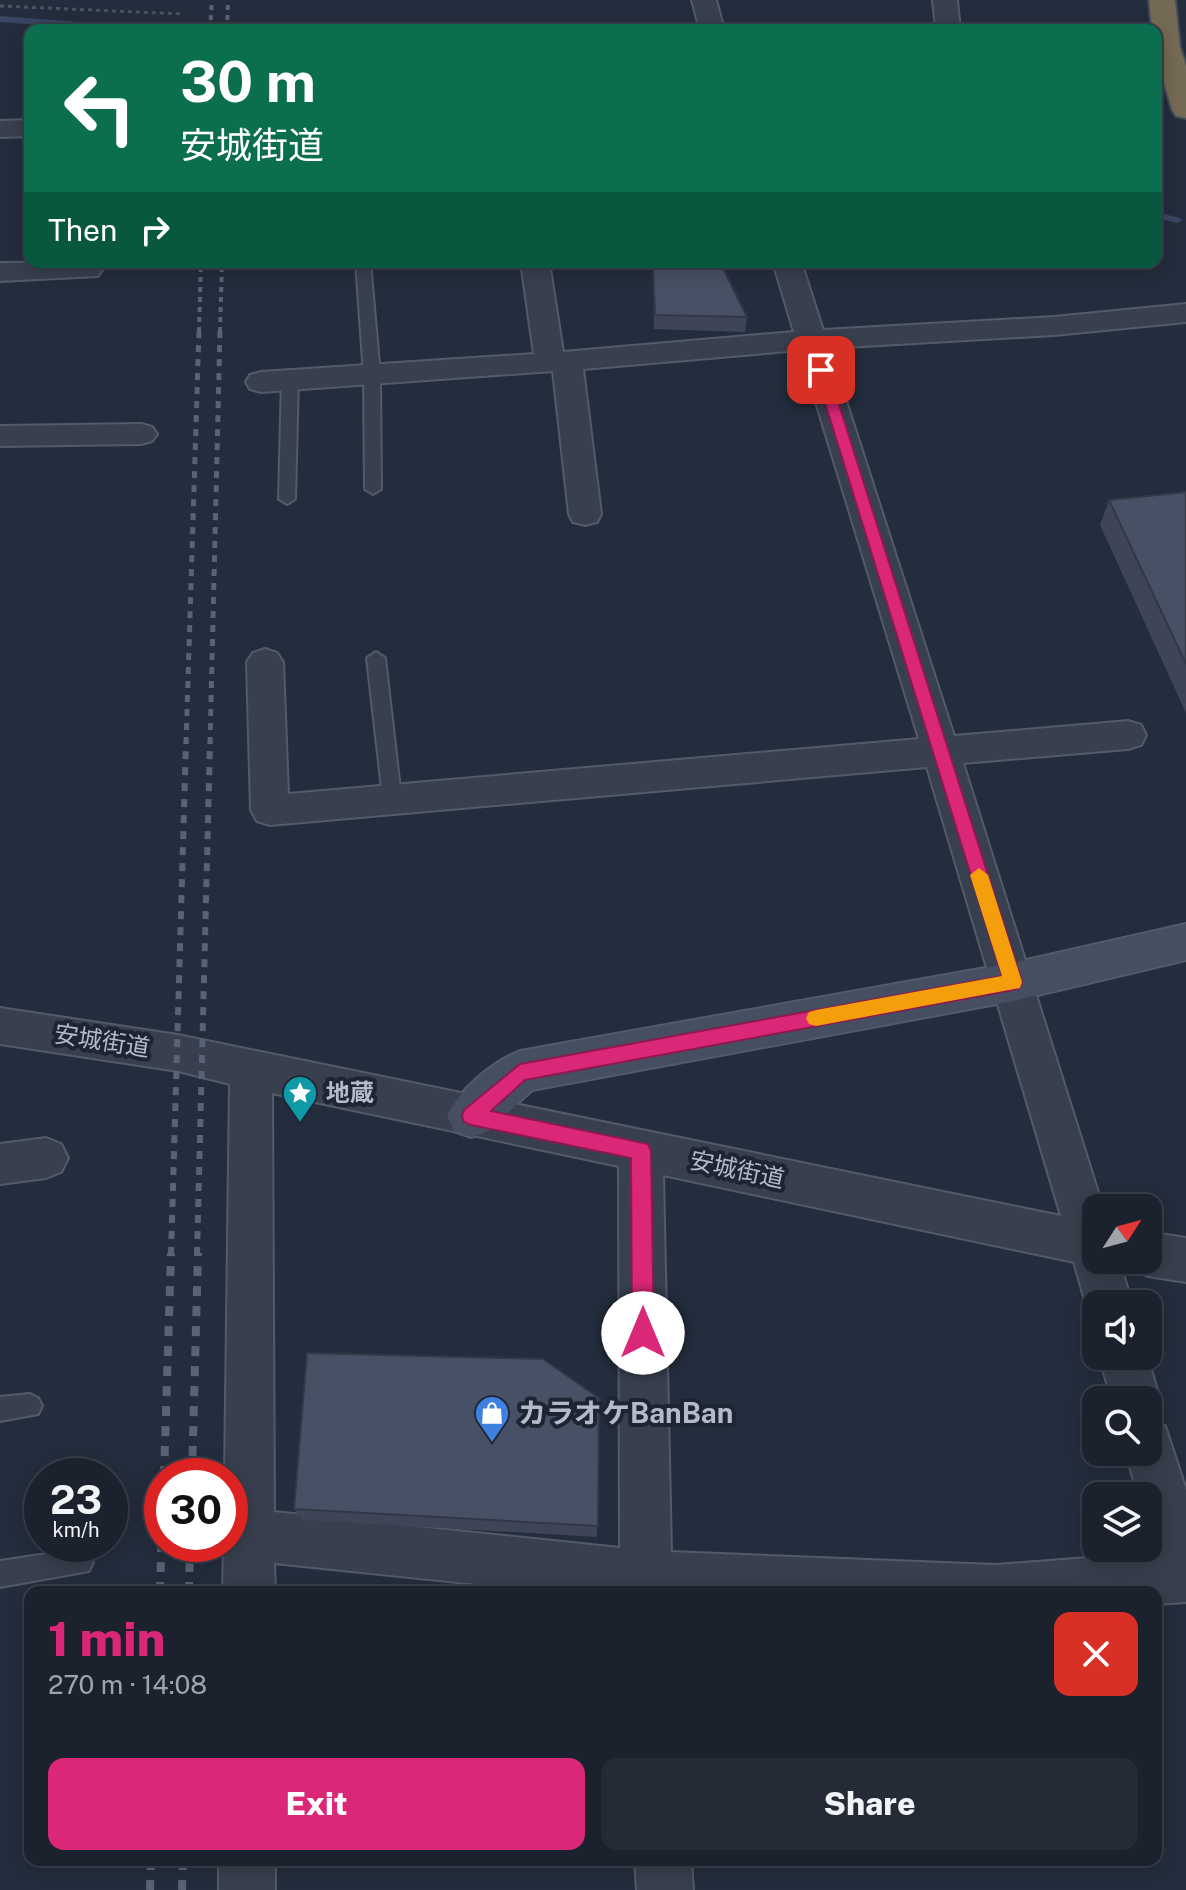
<!DOCTYPE html>
<meta charset="utf-8">
<style>
:root{--surface:#1b222e;--page:#242a36;--text:#f1f3f6;--muted:#a0a4aa;--line:#393f4a;--accent:#db2777}
body{margin:0;font-family:"Public Sans","Noto Sans JP",sans-serif;background:var(--page);color:var(--text);height:100vh;display:flex;flex-direction:column;font-size:30px;white-space:nowrap}
*{box-sizing:border-box;margin:0}
p{font-size:26px;color:var(--muted)}
.icon{flex:none;width:44px;height:44px;fill:none;stroke:currentColor;stroke-width:2;stroke-linecap:round;stroke-linejoin:round}
.map{position:relative;flex:1;overflow:hidden}
.side{position:absolute;left:24px;top:1586px;width:1138px;height:280px;display:flex;flex-direction:column;background:var(--surface);border-radius:16px;box-shadow:0 4px 20px #0003,0 0 0 2px var(--line)}
.side>*{flex:none}
.banner{position:absolute;left:24px;top:24px;width:1138px;height:244px;border-radius:16px;box-shadow:0 4px 20px #0003,0 0 0 2px var(--line);background:#0b6e4f;color:#fff;overflow:hidden}
.needle{width:52px;rotate:54deg}
.fabs{position:absolute;left:1082px;top:1194px;display:grid;gap:16px}
.fabs a{display:grid;place-items:center;width:80px;height:80px;border-radius:16px;background:var(--surface);box-shadow:0 4px 20px #0003,0 0 0 2px var(--line);font-size:40px}
.speed{position:absolute;left:24px;top:1458px;display:flex;gap:16px;font-size:40px;font-weight:700;text-align:center}
.speed>*{display:grid;place-content:center;width:104px;height:104px;border-radius:50%;background:var(--surface);box-shadow:0 4px 20px #0003,0 0 0 2px var(--line);line-height:1}
.speed small{font-size:20px;font-weight:400}
.speed .limit{border:12px solid #d22;background:#fff;color:#111}
.pin{position:absolute;display:grid;place-items:center;width:68px;height:68px;color:#fff;margin:-34px;border-radius:16px;box-shadow:0 4px 12px #0006}
.me{position:absolute;width:88px;margin:-44px;rotate:0deg;stroke-linejoin:round;filter:drop-shadow(0 0 6px #0008)}
.turn{display:flex;align-items:center;gap:28px;height:168px;padding:0 24px;font-size:36px}
.turn .icon{width:104px;height:104px;stroke-width:2.5}
.turn b{display:block;font-size:56px;line-height:68px}
.then{display:flex;align-items:center;height:76px;padding:0 24px;background:#0003;gap:16px;font-size:30px}
.round{display:grid;place-items:center;flex:none;width:84px;height:84px;border-radius:16px;background:var(--page)}
.summary{display:flex;align-items:center;justify-content:space-between;height:136px;padding:0 24px}
h1{font-size:48px;font-weight:800;line-height:60px;color:var(--accent)}
.action{display:flex;gap:16px;margin-top:auto;padding:16px 24px}
.action a{flex:1;height:92px;border-radius:16px;background:var(--accent);color:#fff;font-size:32px;font-weight:800;line-height:92px;text-align:center}
.action a+a{background:var(--page);color:var(--text)}
.map>svg:first-child{display:block}
</style>
<div class="map">
<svg width="1186" height="1890" viewBox="0 0 1186 1890">
<rect width="100%" height="100%" fill="#242d3d"/>
<g fill="none" stroke-linecap="round" stroke-linejoin="round">
<path fill="#374764" fill-rule="evenodd" d="M0 16 145 27 149 30H112L0 22Z
M278 27H298L302 30H274Z
M1156 212 1180 218 1182 220 1177 223 1156 218Z"/>
<g stroke="#535a68" stroke-width="4">
<path id="lane" d="M356 262H370L380 375 381 489 373 494 365 489 364 375Z
M290 373 298 378 295 499 287 504 279 499 282 378Z
M376 652 385 658 401 798 392 805 383 798 367 658Z
M30 1394 38 1398 42 1406 38 1414 0 1421V1397Z
M80 1549 89 1553 93 1562 89 1571 0 1587V1561Z"/>
</g>
<g stroke="#535a68" stroke-width="4">
<path id="street" d="M692 0H716L724 30H700Z
M933 0H957L960 30H936Z
M30 120V136L0 137V121Z
M90 262 98 264 102 270 98 276 0 281V263Z
M521 262H549L563 352 794 332 773 262H801L823 330 1054 317 1186 304V322L1054 335 829 348 954 736 1128 721 1141 725 1146 735 1141 745 1128 749 963 763 1103 1208H1096V1260H1119L1132 1304H1096V1321L1086 1304 1074 1262 663 1175 671 1552 995 1565 1154 1553 1148 1531V1496H1138L1126 1452H1148V1400H1112L1099 1356H1147L1160 1400 1153 1417 1148 1419 1165 1426 1186 1490V1602L1156 1604V1592H554L274 1563 275 1592H223L224 1544H230V1476H225L230 1084 178 1071 0 1044V1008L178 1035 1061 1216 927 767 270 825 257 821 251 810 247 662 253 653 265 649 277 653 283 662 288 794 919 739 800 350 583 369 601 514 597 522 585 525 573 522 569 514 553 371 261 392 250 389 246 382 250 375 261 372 534 354ZM272 1093 619 1166 620 1548 274 1512Z
M141 424 152 427 157 434 152 441 141 444 0 446V426Z
M46 1138 61 1144 68 1158 61 1172 46 1178 0 1184V1144Z
M1148 1232 1186 1238V1282L1148 1276 1132 1269 1128 1260H1148Z
M219 1860H275V1890H219Z
M635 1860H691L693 1890H637Z"/>
</g>
<g stroke="#535a68" stroke-width="4">
<path id="secondary" d="M1186 924V960L1013 1001 532 1090 488 1131 471 1137 454 1131 447 1116C460 1089 492 1062 520 1051L1013 963Z"/>
</g>
<g stroke="#434a58" stroke-width="4">
<path id="highway" d="M1149 0H1175L1180 47 1186 65V118L1176 116 1172 110 1156 55V30H1152Z"/>
</g>
<path stroke="#44575c" stroke-width="3" stroke-dasharray="4 4" stroke-linecap="butt" d="M0 6 183 14"/>
<use href="#lane" fill="#383f4e" fill-rule="evenodd"/>
<use href="#street" fill="#383f4e" fill-rule="evenodd"/>
<use href="#secondary" fill="#464e61" fill-rule="evenodd"/>
<use href="#highway" fill="#746a55" fill-rule="evenodd"/>
<path stroke="#5a6375" stroke-width="4" stroke-dasharray="5 5" stroke-linecap="butt" d="M210 30 212 0
M227 30 228 0
M199 332 201 262
M220 332 222 262"/>
<path stroke="#5a6375" stroke-width="5" stroke-dasharray="7 7" stroke-linecap="butt" d="M186 744 199 330
M210 744 220 330"/>
<path stroke="#5a6375" stroke-width="6" stroke-dasharray="8 8" stroke-linecap="butt" d="M171 1255 186 742
M197 1255 210 742"/>
<path stroke="#5a6375" stroke-width="8" stroke-dasharray="10 10" stroke-linecap="butt" d="M164 1476 171 1253
M192 1476 198 1253
M160 1592 162 1523
M189 1592 190 1544
M150 1890 151 1860
M182 1890 183 1860"/>
</g>
<path fill="#3e4557" d="M653 269 747 317 745 332 654 329Z
M1186 492V713L1100 525 1109 500Z
M599 1398 597 1537 302 1520 294 1509Z"/>
<path fill="#485065" stroke="#323847" stroke-width="2" d="M721 264 747 317 655 315 653 269Z
M1186 492V664L1109 500Z
M307 1353 543 1359 599 1398 598 1526 294 1509Z"/>
<path fill="#db2777" stroke="#8e194d" stroke-width="2" d="M821 365 828 370 1022 982 1020 988 1013 990 525 1080 491 1111 648 1144 651 1151 654 1333 651 1340 643 1343 635 1340 632 1333 631 1158 471 1125 464 1122 462 1116 464 1110 520 1064 1002 976 815 370Z"/>
<path fill="#f59e0b" d="M979 868 988 875 1022 982 1020 988 816 1026 809 1024 806 1018 809 1012 816 1010 1002 976 970 875Z"/>
<defs>
<g id="sight-pin" transform="scale(1.8)"><path d="M0 17L-7.5 6A9.5 9.5 0 1 1 7.5 6Z" fill="#0f9aa8" stroke="#1d2432"/><path d="M0-6L1.8-2.2L6-1.7L2.9 1.2L3.7 5.4L0 3.3L-3.7 5.4L-2.9 1.2L-6-1.7L-1.8-2.2Z" fill="#fff"/></g>
<g id="shop-pin" transform="scale(1.8)"><path d="M0 17L-7.5 6A9.5 9.5 0 1 1 7.5 6Z" fill="#3f7fe0" stroke="#1d2432"/><path d="M-5-2.5h2.3a2.7 3.5 0 0 1 5.4 0H5L5.5 6h-11ZM-1.5-2.5h3a1.5 2.3 0 0 0-3 0Z" fill="#fff"/></g>
</defs>
<g fill-rule="evenodd">
<use href="#sight-pin" x="300" y="1093"/>
<use href="#shop-pin" x="492" y="1413"/>
</g>
<g text-anchor="middle" stroke-width="8" stroke-linejoin="round" paint-order="stroke">
<g font-size="24" fill="#b3bac9" stroke="#1d2432">
<text transform="translate(102 1041) rotate(9)" y="8">安城街道</text>
<text transform="translate(737 1170) rotate(12)" y="8">安城街道</text>
</g>
<g font-size="24" font-weight="bold" fill="#b3bac9" stroke="#1d2432" text-anchor="start">
<text x="326" y="1101">地蔵</text>
</g>
<g font-size="28" font-weight="bold" fill="#b3bac9" stroke="#1d2432" text-anchor="start">
<text x="518" y="1423">カラオケBanBan</text>
</g>
</g>
</svg>
<div class="fabs">
<a><svg class="needle" viewBox="-14 -14 28 28"><path d="M0-13l5 13h-10z" fill="#e53935"/><path d="M0 13l5-13h-10z" fill="#a0a4aa"/></svg></a>
<a><svg class="icon" aria-label="sound" viewBox="0 0 24 24"><path d="M4 9h4l5-4v14l-5-4H4zM17 9q2 3 0 6"/></svg></a>
<a><svg class="icon" aria-label="search" viewBox="0 0 24 24"><circle cx="10" cy="10" r="6"/><path d="M15 15l6 6"/></svg></a>
<a><svg class="icon" aria-label="layers" viewBox="0 0 24 24"><path d="M12 4l9 5-9 5-9-5zM3 14l9 5 9-5"/></svg></a>
</div>
<div class="speed"><div>23<small>km/h</small></div><div class="limit">30</div></div>
<div class="pin" style="left:821px;top:370px;background:#d93025"><svg class="icon" aria-label="arrive" viewBox="0 0 24 24"><path d="M6 21V4h12l-3 4 3 4H6"/></svg></div>
<svg class="me" style="left:643px;top:1333px" viewBox="-20 -20 40 40"><circle r="19" fill="#fff"/><path d="M0-13L10 11 0 6-10 11z" fill="#db2777"/></svg>
<div class="banner">
<div class="turn"><svg class="icon" aria-label="left" viewBox="0 0 24 24"><path d="M17 20v-9H6M10 6l-5 5 5 5"/></svg><div><b>30 m</b>安城街道</div></div>
<div class="then">Then<svg class="icon" aria-label="right" viewBox="0 0 24 24"><path d="M7 20v-9h11M14 6l5 5-5 5"/></svg></div>
</div>
<section class="side">
<div class="summary"><div><h1>1 min</h1><p>270 m · 14:08</p></div><a class="round" style="background:#d93025;color:#fff"><svg class="icon" aria-label="close" viewBox="0 0 24 24"><path d="M6 6l12 12M18 6L6 18"/></svg></a></div>
<div class="action"><a>Exit</a><a>Share</a></div>
</section>
</div>
